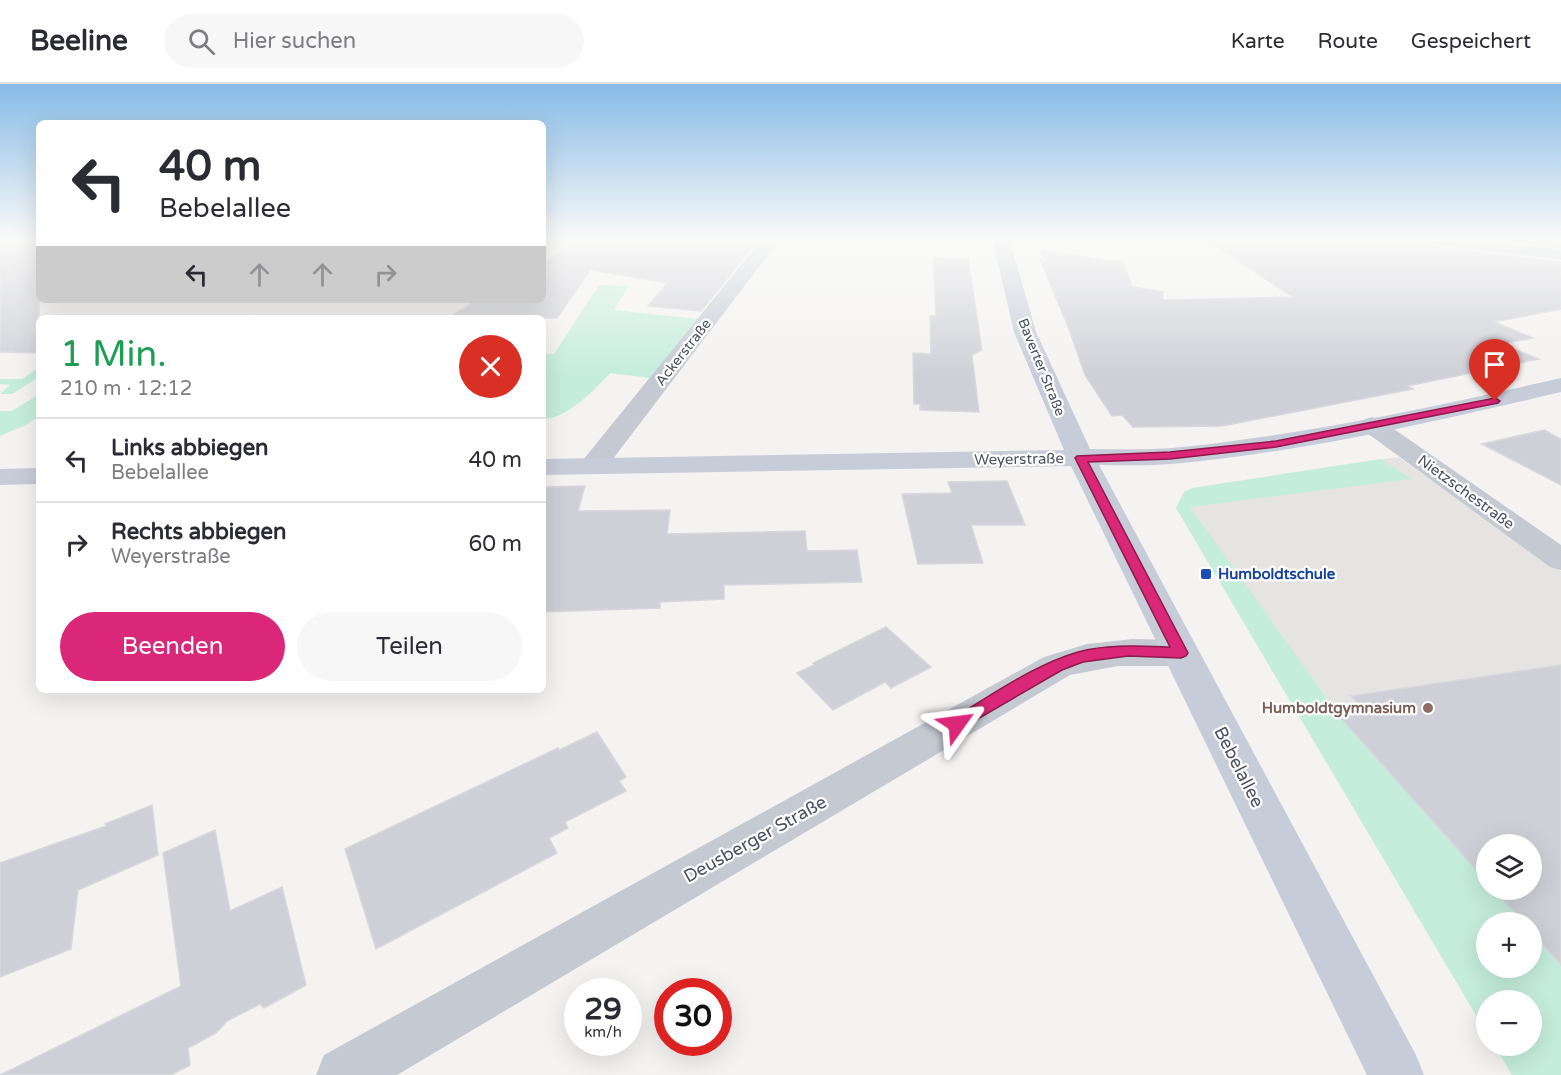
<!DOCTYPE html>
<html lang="de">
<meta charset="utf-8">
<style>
:root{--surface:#fff;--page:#f7f7f7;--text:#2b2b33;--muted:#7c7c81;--line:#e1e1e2;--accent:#db2777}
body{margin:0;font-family:"Varela Round",sans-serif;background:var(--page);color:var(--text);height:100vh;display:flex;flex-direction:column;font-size:22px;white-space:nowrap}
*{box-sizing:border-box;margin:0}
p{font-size:20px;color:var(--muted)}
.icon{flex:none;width:33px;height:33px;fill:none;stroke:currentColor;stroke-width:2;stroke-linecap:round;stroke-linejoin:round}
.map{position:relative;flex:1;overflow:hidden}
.drawer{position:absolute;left:36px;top:231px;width:510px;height:378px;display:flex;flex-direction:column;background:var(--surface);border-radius:9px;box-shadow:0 6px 24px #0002}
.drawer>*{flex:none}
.top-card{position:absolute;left:36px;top:36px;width:510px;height:183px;border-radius:9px;box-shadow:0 6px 24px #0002;background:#fff;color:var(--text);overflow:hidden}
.tools{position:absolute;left:1476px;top:750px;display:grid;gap:12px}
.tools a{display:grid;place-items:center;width:66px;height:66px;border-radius:50%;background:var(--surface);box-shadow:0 6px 24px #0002;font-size:30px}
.speed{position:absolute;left:564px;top:894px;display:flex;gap:12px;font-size:30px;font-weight:700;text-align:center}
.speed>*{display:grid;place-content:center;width:78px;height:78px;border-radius:50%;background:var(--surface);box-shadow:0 6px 24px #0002;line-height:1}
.speed small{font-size:15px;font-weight:400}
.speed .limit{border:9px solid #d22;background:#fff;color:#111}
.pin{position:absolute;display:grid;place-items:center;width:51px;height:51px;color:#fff;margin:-62px -26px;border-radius:50% 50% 50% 0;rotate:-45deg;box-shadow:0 0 6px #0007}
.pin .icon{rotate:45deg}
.me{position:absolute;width:66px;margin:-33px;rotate:59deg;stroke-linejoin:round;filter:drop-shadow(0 0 4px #0008)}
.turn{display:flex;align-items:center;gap:21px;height:126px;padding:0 24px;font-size:27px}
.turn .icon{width:78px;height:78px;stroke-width:2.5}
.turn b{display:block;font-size:42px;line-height:51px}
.lanes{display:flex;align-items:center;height:57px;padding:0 24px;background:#0003;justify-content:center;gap:30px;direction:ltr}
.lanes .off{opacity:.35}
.round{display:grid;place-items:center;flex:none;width:63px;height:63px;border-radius:32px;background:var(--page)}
.headline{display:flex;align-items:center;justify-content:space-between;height:102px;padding:0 24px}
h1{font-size:36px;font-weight:600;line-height:45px;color:#1e9e55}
.action{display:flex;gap:12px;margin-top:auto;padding:12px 24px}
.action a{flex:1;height:69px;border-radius:36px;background:var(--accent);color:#fff;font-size:24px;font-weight:600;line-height:69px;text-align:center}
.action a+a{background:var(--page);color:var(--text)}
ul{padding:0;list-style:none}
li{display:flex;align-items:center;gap:18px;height:84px;padding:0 24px;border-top:2px solid var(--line)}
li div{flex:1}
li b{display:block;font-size:22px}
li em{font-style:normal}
header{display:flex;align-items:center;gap:36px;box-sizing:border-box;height:84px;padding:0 30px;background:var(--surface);border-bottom:2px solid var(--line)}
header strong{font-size:28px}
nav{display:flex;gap:33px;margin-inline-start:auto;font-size:21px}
.search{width:420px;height:54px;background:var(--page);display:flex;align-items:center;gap:15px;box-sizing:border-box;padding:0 21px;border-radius:33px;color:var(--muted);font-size:22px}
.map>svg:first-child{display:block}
</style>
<header>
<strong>Beeline</strong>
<div class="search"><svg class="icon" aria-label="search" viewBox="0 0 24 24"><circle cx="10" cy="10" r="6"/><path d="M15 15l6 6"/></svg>Hier suchen</div>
<nav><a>Karte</a><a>Route</a><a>Gespeichert</a></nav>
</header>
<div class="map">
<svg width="1561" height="991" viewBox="0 0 1561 991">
<rect width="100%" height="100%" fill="#f4f3f2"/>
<path fill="#e5e4e3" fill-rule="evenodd" d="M1398 373 1561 487V991H1512L1495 962H1532V916H1486V948L1176 424 1184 408 1193 404ZM1486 760H1532V806H1486ZM1486 838H1532V884H1486Z"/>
<path fill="#c5eddc" d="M599 201 629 202 614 226 698 235 650 294 610 289C595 306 566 335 543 335V270H554Z
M35 286H39V293L12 310H0L10 301 0 300V295H22Z
M39 310V332L26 341 0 352V327H12Z
M1381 375 1411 395 1190 423 1340 633 1486 797V806H1494L1523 838H1486V884H1532V848L1561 881V991H1512L1495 962H1532V916H1486V948L1176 424 1184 408 1193 404Z"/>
<path fill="#cfd0d7" stroke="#d7d7dd" stroke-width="1.5" d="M0 154H39V269L0 268Z
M586 154H760L701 227 648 222 668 199 590 186 557 234H447L478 216H543V178Z
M1203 154H1381L1423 161 1561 178V225L1494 238 1533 254 1501 260 1539 275 1407 302 1413 305 1222 342 1133 343 1122 331 1112 332 1085 291 1069 245 1040 175 1044 176 1040 165 1102 176 1123 177 1132 203 1163 208V216L1293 213Z
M1505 154 1561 156V164L1507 157Z
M933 174 968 175 982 266 972 271 979 328 920 326V320H914L913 269 931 270 930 232H936Z
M1544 346 1561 355V401L1482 360Z
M1007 397 1025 441H971L983 479 918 480 902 410 952 409 948 398Z
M585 402 578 427 670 426 667 450 805 447 807 467 857 466 862 498 724 501V515L660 518V524L543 528V403Z
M886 543 931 583 891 604 885 598 833 626 797 589 814 581 813 579Z
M1561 581V881L1532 848V838H1523L1494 806H1532V760H1486V797L1340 633 1367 629 1351 612Z
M597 648 626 693 619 697 626 707 565 738 568 744 549 754 557 769 376 865 345 765 558 664 559 666Z
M152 721 158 771 78 806 71 865 0 893V779L106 742 105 740Z
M215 746 230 827 282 803 306 901 264 924 260 920 227 937 216 949 188 964 190 981 171 991H0L181 902 163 769Z"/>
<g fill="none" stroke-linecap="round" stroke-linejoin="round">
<path fill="#c4c9d2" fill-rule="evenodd" d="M763 154H781L603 388 593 390 583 388 579 382 583 376Z
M1415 154H1462L1561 166V176L1423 159 1417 158Z
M1372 333 1381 336 1561 461V486L1550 483 1363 346 1359 341 1363 336Z
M1133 555 1181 556 1194 560 1199 569 1194 578 1181 582H1118L1070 591 397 991H316L324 971 1044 573 1087 560Z"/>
<path fill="#c7ccd9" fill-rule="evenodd" d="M992 154H1009L1036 248 1090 365C1117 365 1145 366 1172 364 1304 351 1433 323 1561 294V308C1433 338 1303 368 1172 380 1148 382 1123 381 1099 381L1416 971 1424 991H1367L1071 382 543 391V375L1064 366 1014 248Z
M39 384V400L0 401V385Z"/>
</g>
<linearGradient id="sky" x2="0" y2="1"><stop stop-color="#87bbe7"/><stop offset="0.53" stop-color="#fafaf9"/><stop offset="1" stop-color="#fafaf9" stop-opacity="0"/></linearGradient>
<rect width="1561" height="292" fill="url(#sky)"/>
<path fill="#db2777" stroke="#8e194d" stroke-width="1.5" d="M1495 314 1500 317 1498 319 1276 363 1170 375 1088 378 1188 569 1186 572 1181 574 1128 572 1083 578 1062 586 962 644 957 646 951 644 948 640 951 635C991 612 1033 581 1078 568 1107 560 1140 562 1170 563L1075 374 1077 372 1170 368 1276 357Z"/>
<rect fill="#1a4fb4" stroke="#fff" stroke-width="2" x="1200" y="484" width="12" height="12" rx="3"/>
<circle fill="#8d6e63" stroke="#fff" stroke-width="2" cx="1428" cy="624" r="6"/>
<g text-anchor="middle" stroke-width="4.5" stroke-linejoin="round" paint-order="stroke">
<g font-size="14" fill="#4b515e" stroke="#fff">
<text transform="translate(683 268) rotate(-52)" y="5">Ackerstraße</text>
<text transform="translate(1042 283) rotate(68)" y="5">Baverter Straße</text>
</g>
<g font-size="15" fill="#4b515e" stroke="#fff">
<text transform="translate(1019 375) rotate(-1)" y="5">Weyerstraße</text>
<text transform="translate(1466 408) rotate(36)" y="5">Nietzschestraße</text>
</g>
<g font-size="15" font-weight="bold" fill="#164399" stroke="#fff" text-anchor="start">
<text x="1218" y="495">Humboldtschule</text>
</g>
<g font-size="15" font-weight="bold" fill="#785e54" stroke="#fff" text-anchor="end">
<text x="1416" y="629">Humboldtgymnasium</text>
</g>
<g font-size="18" fill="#4b515e" stroke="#fff">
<text transform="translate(1239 683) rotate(63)" y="6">Bebelallee</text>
<text transform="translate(755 755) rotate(-29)" y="6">Deusberger Straße</text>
</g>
</g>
</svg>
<div class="tools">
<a><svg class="icon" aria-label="layers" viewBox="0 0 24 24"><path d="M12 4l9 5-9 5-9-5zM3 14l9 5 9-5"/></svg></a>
<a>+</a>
<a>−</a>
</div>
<div class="speed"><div>29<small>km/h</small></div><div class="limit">30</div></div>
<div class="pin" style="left:1495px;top:317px;background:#d93025"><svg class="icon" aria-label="arrive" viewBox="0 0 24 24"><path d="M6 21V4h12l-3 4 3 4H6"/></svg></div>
<svg class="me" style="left:957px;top:640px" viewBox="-20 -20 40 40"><path d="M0-17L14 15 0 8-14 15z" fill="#db2777" stroke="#fff" stroke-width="4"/></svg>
<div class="top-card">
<div class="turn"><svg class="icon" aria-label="left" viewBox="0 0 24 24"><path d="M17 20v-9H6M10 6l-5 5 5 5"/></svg><div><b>40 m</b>Bebelallee</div></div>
<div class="lanes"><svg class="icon" aria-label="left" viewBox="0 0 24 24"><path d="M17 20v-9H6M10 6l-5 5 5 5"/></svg><svg class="icon off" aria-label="ahead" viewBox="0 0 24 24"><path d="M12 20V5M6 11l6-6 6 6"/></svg><svg class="icon off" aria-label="ahead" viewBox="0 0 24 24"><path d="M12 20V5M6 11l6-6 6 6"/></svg><svg class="icon off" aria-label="right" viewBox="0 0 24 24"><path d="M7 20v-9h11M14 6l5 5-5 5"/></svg></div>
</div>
<section class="drawer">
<div class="headline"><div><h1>1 Min.</h1><p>210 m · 12:12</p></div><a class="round" style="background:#d93025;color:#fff"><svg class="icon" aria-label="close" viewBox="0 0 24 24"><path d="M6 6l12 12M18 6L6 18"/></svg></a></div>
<ul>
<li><svg class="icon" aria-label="left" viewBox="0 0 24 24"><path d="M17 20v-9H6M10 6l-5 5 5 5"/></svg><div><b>Links abbiegen</b><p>Bebelallee</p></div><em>40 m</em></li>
<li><svg class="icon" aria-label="right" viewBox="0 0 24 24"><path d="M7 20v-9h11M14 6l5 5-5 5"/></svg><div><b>Rechts abbiegen</b><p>Weyerstraße</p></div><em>60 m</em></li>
</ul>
<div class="action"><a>Beenden</a><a>Teilen</a></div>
</section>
</div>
